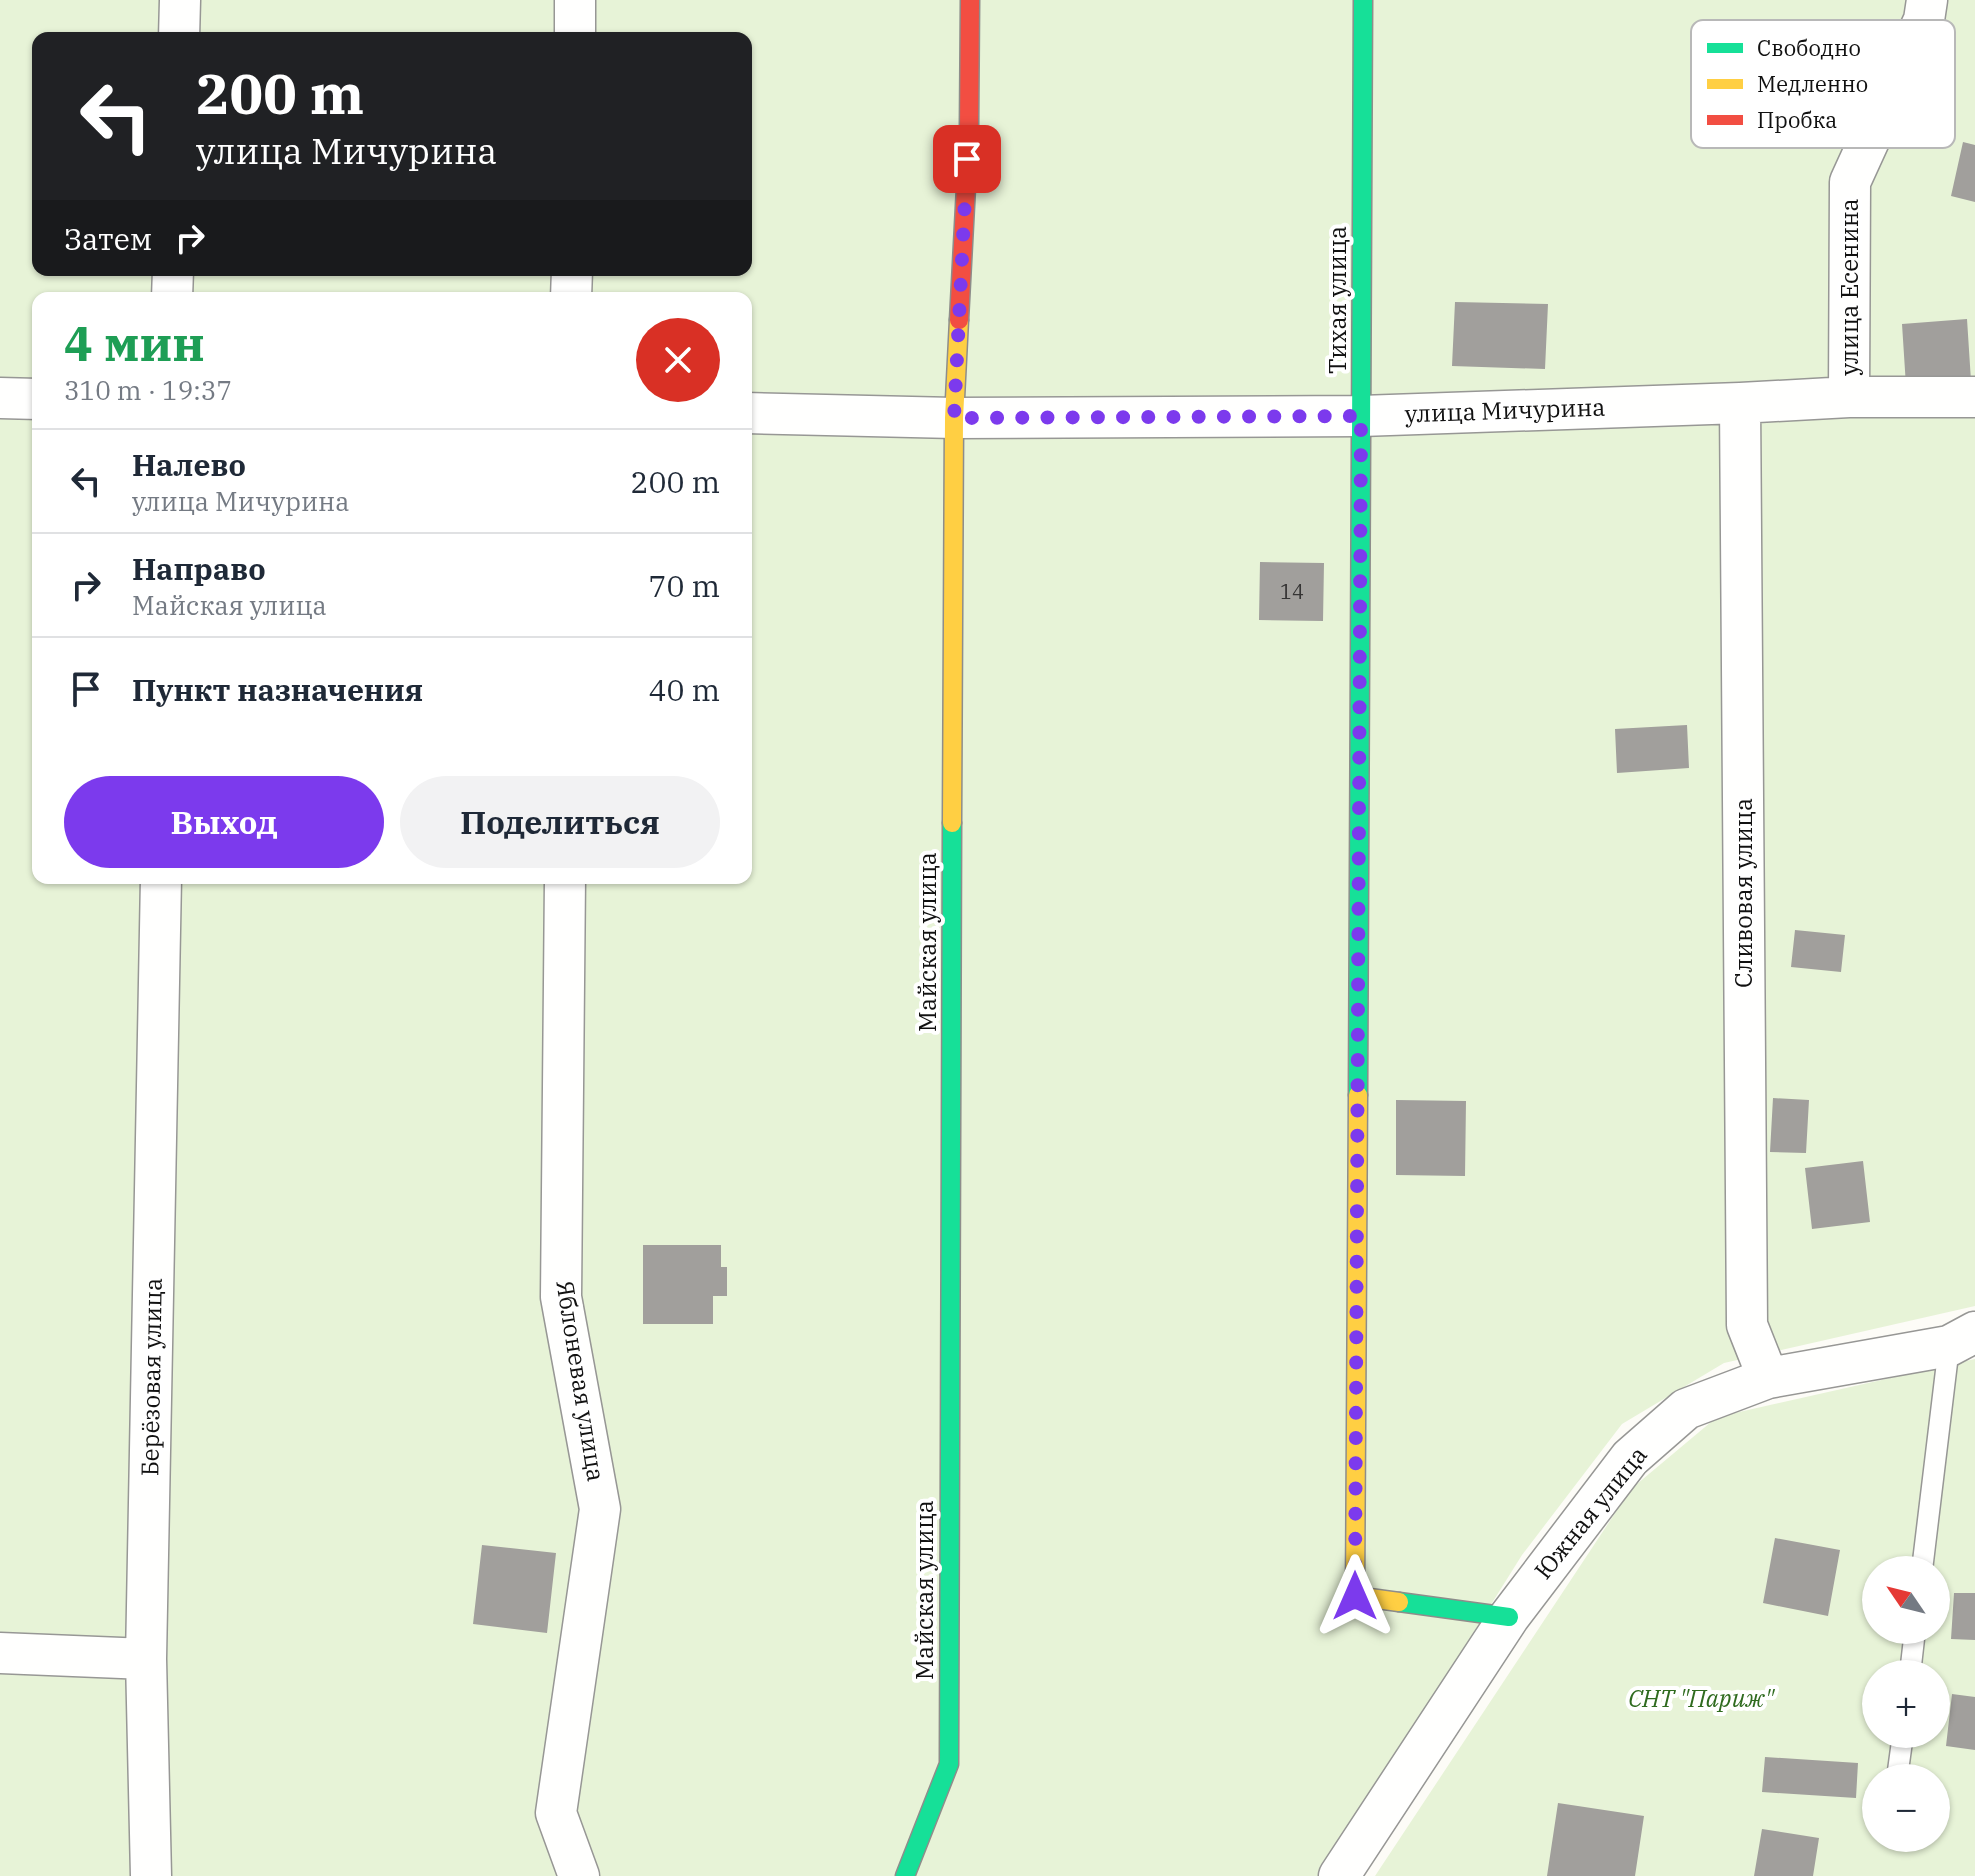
<!DOCTYPE html>
<html lang="ru">
<meta charset="utf-8">
<style>
:root{--surface:#fff;--page:#f2f2f3;--text:#1f2937;--muted:#747a83;--line:#e0e1e3;--accent:#7c3aed}
body{margin:0;font-family:"IBM Plex Serif",serif;background:var(--page);color:var(--text);height:100vh;display:flex;flex-direction:column;font-size:30px;white-space:nowrap}
*{box-sizing:border-box;margin:0}
p{font-size:26px;color:var(--muted)}
.icon{flex:none;width:44px;height:44px;fill:none;stroke:currentColor;stroke-width:2;stroke-linecap:round;stroke-linejoin:round}
.map{position:relative;flex:1;overflow:hidden}
.panel{position:absolute;left:32px;top:292px;width:720px;height:592px;display:flex;flex-direction:column;background:var(--surface);border-radius:16px;box-shadow:0 2px 6px #0004}
.panel>*{flex:none}
.banner{position:absolute;left:32px;top:32px;width:720px;height:244px;border-radius:16px;box-shadow:0 2px 6px #0004;background:#202124;color:#fff;overflow:hidden}
.needle{width:52px;rotate:305deg}
.tools{position:absolute;left:1862px;top:1556px;display:grid;gap:16px}
.tools a{display:grid;place-items:center;width:88px;height:88px;border-radius:50%;background:var(--surface);box-shadow:0 2px 6px #0004;font-size:40px}
.pin{position:absolute;display:grid;place-items:center;width:68px;height:68px;color:#fff;margin:-34px;border-radius:16px;box-shadow:0 4px 12px #0006}
.me{position:absolute;width:88px;margin:-44px;rotate:0deg;stroke-linejoin:round;filter:drop-shadow(0 0 6px #0008)}
.turn{display:flex;align-items:center;gap:28px;height:168px;padding:0 32px;font-size:36px}
.turn .icon{width:104px;height:104px;stroke-width:2.5}
.turn b{display:block;font-size:56px;line-height:68px}
.then{display:flex;align-items:center;height:76px;padding:0 32px;background:#0003;gap:16px;font-size:30px}
.round{display:grid;place-items:center;flex:none;width:84px;height:84px;border-radius:42px;background:var(--page)}
.headline{display:flex;align-items:center;justify-content:space-between;height:136px;padding:0 32px}
h1{font-size:48px;font-weight:700;line-height:60px;color:#1e9e55}
.action{display:flex;gap:16px;margin-top:auto;padding:16px 32px}
.action a{flex:1;height:92px;border-radius:48px;background:var(--accent);color:#fff;font-size:32px;font-weight:700;line-height:92px;text-align:center}
.action a+a{background:var(--page);color:var(--text)}
ul{padding:0;list-style:none}
li{display:flex;align-items:center;gap:24px;height:104px;padding:0 32px;border-top:2px solid var(--line)}
li div{flex:1}
li b{display:block;font-size:30px}
li em{font-style:normal}
.map>svg:first-child{display:block}
</style>
<div class="map">
<svg width="1975" height="1876" viewBox="0 0 1975 1876">
<rect width="100%" height="100%" fill="#fdfcf7"/>
<path fill="#e7f3d7" fill-rule="evenodd" d="M0 0H1975V1306L1724 1363 1622 1424 1522 1555 1321 1876H0ZM38 38H746V270H38ZM38 298H746V878H38Z
M1975 1359V1876H1375L1631 1489 1717 1417ZM1876 1570H1936V1630H1876ZM1876 1674H1936V1734H1876ZM1876 1778H1936V1838H1876Z"/>
<path fill="#a19f9c" d="M1963 142 1975 145V202L1951 196Z
M1455 302 1548 304 1545 369 1452 366Z
M1967 319 1971 381 1906 386 1902 324Z
M1260 562 1324 563 1323 621 1259 620Z
M1687 725 1689 768 1617 773 1615 729Z
M1795 930 1845 935 1841 972 1791 967Z
M1773 1098 1809 1100 1806 1153 1770 1152Z
M1396 1100 1466 1101 1465 1176 1396 1175Z
M1863 1161 1870 1222 1812 1229 1805 1168Z
M643 1245H721V1267H727V1296H713V1324H643Z
M1775 1538 1840 1550 1828 1616 1763 1603Z
M482 1545 556 1553 547 1633 473 1624Z
M1954 1593H1975V1640L1951 1639Z
M1952 1694 1975 1697V1750L1946 1746Z
M1765 1757 1858 1763 1856 1798 1762 1792Z
M1558 1803 1644 1816 1635 1876H1547Z
M1762 1829 1819 1838 1813 1876H1754Z"/>
<g fill="none" stroke-linecap="round" stroke-linejoin="round">
<g stroke="#979795" stroke-width="23">
<path id="lane" d="M1922 1570 1949 1346
M1910 1674 1915 1630
M1897 1778 1903 1734"/>
</g>
<g stroke="#979795" stroke-width="43">
<path id="street" d="M179 38 180 0
M575 38V0
M172 298 173 270
M571 298 572 270
M1849 397 1850 182 1924 20 1927 0
M0 398 38 399
M1740 403 1747 1325 1768 1378
M746 413 954 418 1361 416 1740 403 1849 397H1975
M565 878 561 1297 600 1509 556 1813 579 1876
M0 1653 146 1659
M151 1876 146 1659 161 878
M1339 1876 1509 1617 1630 1458 1686 1409 1768 1378 1949 1346 1975 1332"/>
</g>
<g stroke="#8e8d8b" stroke-width="21">
<path id="fast" d="M1358 1095 1363 0
M1399 1602 1509 1617
M905 1876 949 1764 952 823"/>
</g>
<g stroke="#8e8d8b" stroke-width="21">
<path id="slow" d="M952 823 954 418 959 320
M1358 1095 1355 1596 1399 1602"/>
</g>
<g stroke="#8e8d8b" stroke-width="21">
<path id="jam" d="M959 320 969 130 970 0"/>
</g>
<use href="#lane" stroke="#fffffe" stroke-width="20"/>
<use href="#street" stroke="#fffffe" stroke-width="40"/>
<use href="#fast" stroke="#16e098" stroke-width="18"/>
<use href="#slow" stroke="#ffcf43" stroke-width="18"/>
<use href="#jam" stroke="#f24e42" stroke-width="18"/>
</g>
<g fill="none" stroke-linecap="round" stroke-linejoin="round">
<path stroke="#7c3aed" stroke-width="14" stroke-dasharray="0 25.2" d="M967 159 954 418 1361 416 1355 1596"/>
</g>
<g text-anchor="middle" stroke-width="8" stroke-linejoin="round" paint-order="stroke">
<g font-size="20" fill="#353434">
<text x="1292" y="599">14</text>
</g>
<g font-size="24" fill="#111" stroke="#fff">
<text transform="translate(1850 287) rotate(-90)" y="8">улица Есенина</text>
<text transform="translate(1338 300) rotate(-90)" y="8">Тихая улица</text>
<text transform="translate(1505 411) rotate(-2)" y="8">улица Мичурина</text>
<text transform="translate(1744 893) rotate(-90)" y="8">Сливовая улица</text>
<text transform="translate(928 942) rotate(-90)" y="8">Майская улица</text>
<text transform="translate(152 1377) rotate(-89)" y="8">Берёзовая улица</text>
<text transform="translate(580 1381) rotate(81)" y="8">Яблоневая улица</text>
<text transform="translate(1591 1513) rotate(-51)" y="8">Южная улица</text>
<text transform="translate(925 1590) rotate(-90)" y="8">Майская улица</text>
</g>
<g font-size="24" font-style="italic" fill="#2f6b1f" stroke="#fff">
<text x="1701" y="1707">СНТ "Париж"</text>
</g>
</g>
<rect x="1691" y="20" width="264" height="128" rx="12" fill="#fff" stroke="#b8b8b8" stroke-width="2"/>
<rect x="1707" y="43" width="36" height="10" fill="#16e098"/>
<rect x="1707" y="79" width="36" height="10" fill="#ffcf43"/>
<rect x="1707" y="115" width="36" height="10" fill="#f24e42"/>
<g font-size="22" fill="#111">
<text x="1757" y="56">Свободно</text>
<text x="1757" y="92">Медленно</text>
<text x="1757" y="128">Пробка</text>
</g>
</svg>
<div class="tools">
<a><svg class="needle" viewBox="-14 -14 28 28"><path d="M0-13l5 13h-10z" fill="#e53935"/><path d="M0 13l5-13h-10z" fill="#747a83"/></svg></a>
<a>+</a>
<a>−</a>
</div>
<div class="pin" style="left:967px;top:159px;background:#d93025"><svg class="icon" aria-label="arrive" viewBox="0 0 24 24"><path d="M6 21V4h12l-3 4 3 4H6"/></svg></div>
<svg class="me" style="left:1355px;top:1596px" viewBox="-20 -20 40 40"><path d="M0-17L14 15 0 8-14 15z" fill="#7c3aed" stroke="#fff" stroke-width="4"/></svg>
<div class="banner">
<div class="turn"><svg class="icon" aria-label="left" viewBox="0 0 24 24"><path d="M17 20v-9H6M10 6l-5 5 5 5"/></svg><div><b>200 m</b>улица Мичурина</div></div>
<div class="then">Затем<svg class="icon" aria-label="right" viewBox="0 0 24 24"><path d="M7 20v-9h11M14 6l5 5-5 5"/></svg></div>
</div>
<section class="panel">
<div class="headline"><div><h1>4 мин</h1><p>310 m · 19:37</p></div><a class="round" style="background:#d93025;color:#fff"><svg class="icon" aria-label="close" viewBox="0 0 24 24"><path d="M6 6l12 12M18 6L6 18"/></svg></a></div>
<ul>
<li><svg class="icon" aria-label="left" viewBox="0 0 24 24"><path d="M17 20v-9H6M10 6l-5 5 5 5"/></svg><div><b>Налево</b><p>улица Мичурина</p></div><em>200 m</em></li>
<li><svg class="icon" aria-label="right" viewBox="0 0 24 24"><path d="M7 20v-9h11M14 6l5 5-5 5"/></svg><div><b>Направо</b><p>Майская улица</p></div><em>70 m</em></li>
<li><svg class="icon" aria-label="arrive" viewBox="0 0 24 24"><path d="M6 21V4h12l-3 4 3 4H6"/></svg><div><b>Пункт назначения</b></div><em>40 m</em></li>
</ul>
<div class="action"><a>Выход</a><a>Поделиться</a></div>
</section>
</div>
